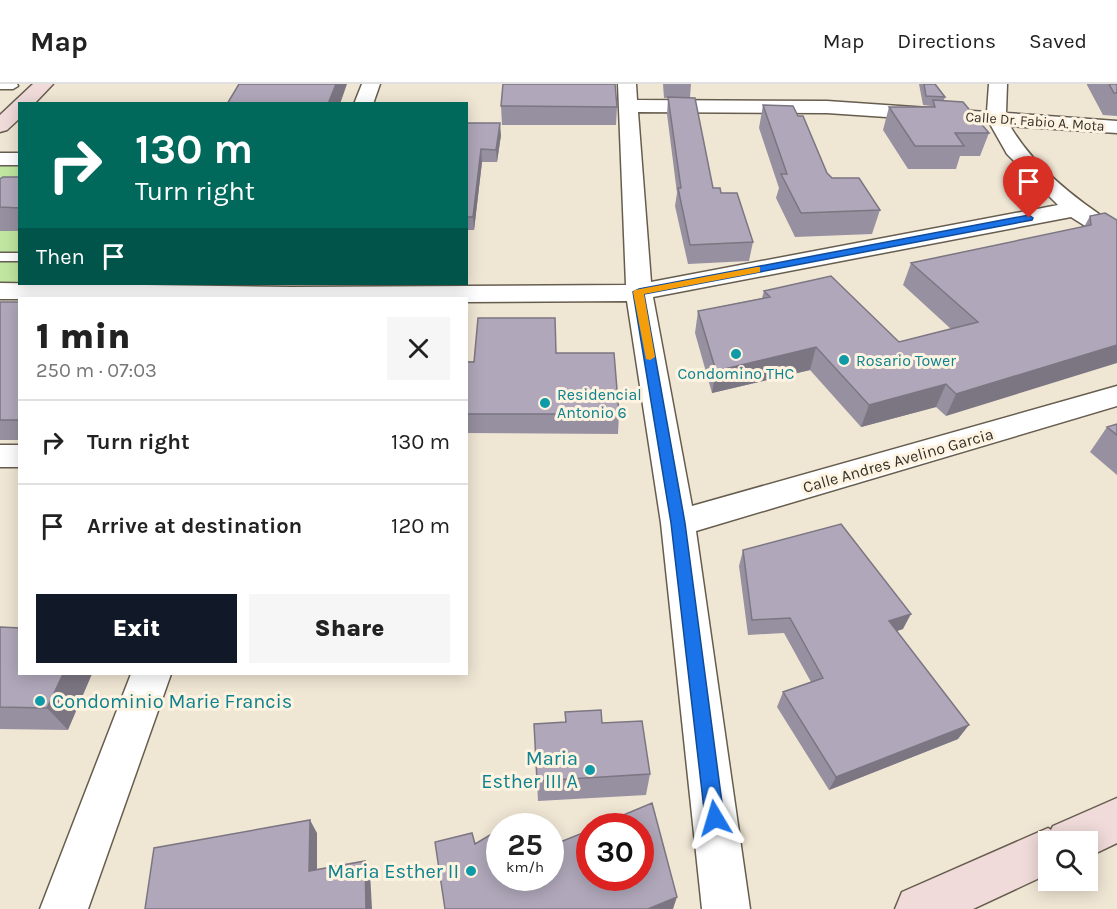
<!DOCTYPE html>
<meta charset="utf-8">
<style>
:root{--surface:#fff;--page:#f6f6f6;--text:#222;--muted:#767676;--line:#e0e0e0;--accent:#111827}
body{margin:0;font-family:Karla,sans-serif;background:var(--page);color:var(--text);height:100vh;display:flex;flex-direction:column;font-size:22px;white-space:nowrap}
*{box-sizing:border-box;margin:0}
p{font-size:20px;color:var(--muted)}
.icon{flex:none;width:33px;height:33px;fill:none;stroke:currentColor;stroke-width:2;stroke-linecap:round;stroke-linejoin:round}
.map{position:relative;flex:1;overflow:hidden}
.sheet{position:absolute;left:18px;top:213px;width:450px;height:378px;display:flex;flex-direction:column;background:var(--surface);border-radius:0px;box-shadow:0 3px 15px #0003}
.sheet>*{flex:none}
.guide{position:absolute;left:18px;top:18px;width:450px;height:183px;border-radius:0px;box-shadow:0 3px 15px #0003;background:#00695c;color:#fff;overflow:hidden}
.fabs{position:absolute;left:1038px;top:747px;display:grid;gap:12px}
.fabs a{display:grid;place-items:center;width:60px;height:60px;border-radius:0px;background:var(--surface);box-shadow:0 3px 15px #0003;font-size:30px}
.speed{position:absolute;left:486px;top:729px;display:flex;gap:12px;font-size:30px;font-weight:700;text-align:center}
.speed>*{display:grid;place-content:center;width:78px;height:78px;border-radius:50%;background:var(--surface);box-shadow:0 3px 15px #0003;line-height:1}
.speed small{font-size:15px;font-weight:400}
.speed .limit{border:9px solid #d22;background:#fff;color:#111}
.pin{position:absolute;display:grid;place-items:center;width:51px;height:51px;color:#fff;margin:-62px -26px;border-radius:50% 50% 50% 0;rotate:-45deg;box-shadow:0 0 6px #0007}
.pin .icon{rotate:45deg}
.me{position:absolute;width:66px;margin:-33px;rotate:353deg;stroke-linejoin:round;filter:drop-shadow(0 0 4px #0008)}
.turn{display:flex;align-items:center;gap:21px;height:126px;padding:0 18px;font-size:27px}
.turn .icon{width:78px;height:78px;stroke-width:2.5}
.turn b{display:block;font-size:42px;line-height:51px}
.then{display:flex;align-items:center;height:57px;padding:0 18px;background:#0003;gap:12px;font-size:22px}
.round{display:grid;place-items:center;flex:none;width:63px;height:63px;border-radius:0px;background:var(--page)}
.summary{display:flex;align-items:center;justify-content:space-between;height:102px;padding:0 18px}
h1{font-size:36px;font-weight:800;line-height:45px}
.action{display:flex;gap:12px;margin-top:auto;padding:12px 18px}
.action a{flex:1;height:69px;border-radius:0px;background:var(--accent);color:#fff;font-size:24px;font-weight:800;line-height:69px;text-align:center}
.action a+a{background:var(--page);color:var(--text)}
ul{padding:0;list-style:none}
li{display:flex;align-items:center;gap:18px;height:84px;padding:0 18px;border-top:2px solid var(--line)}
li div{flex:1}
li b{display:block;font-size:22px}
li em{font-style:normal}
header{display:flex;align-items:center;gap:36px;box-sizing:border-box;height:84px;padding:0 30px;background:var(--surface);border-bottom:2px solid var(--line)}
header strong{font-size:28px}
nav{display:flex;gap:33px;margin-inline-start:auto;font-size:21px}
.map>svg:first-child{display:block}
</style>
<header>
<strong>Map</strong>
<nav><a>Map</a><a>Directions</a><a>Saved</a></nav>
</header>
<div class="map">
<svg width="1117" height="825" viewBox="0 0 1117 825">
<rect width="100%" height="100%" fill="#f0e6d4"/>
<path fill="#c0e7a2" d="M0 81H19L20 200 104 201 0 200Z"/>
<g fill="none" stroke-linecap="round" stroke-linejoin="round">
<g stroke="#665d4e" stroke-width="3">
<path id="lane" d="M0 0H17L18 2 13 5H0Z
M0 169H20V177H0Z"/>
</g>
<g stroke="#665d4e" stroke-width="3">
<path id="street" d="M362 0H380L373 20H354Z
M618 0H636L637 16 827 17 987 28 989 0H1007L1006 29 1117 37V49L1010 42C1034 83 1076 116 1117 142V159L1109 157 1071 133 653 213 692 422 1117 302V322L696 447 750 825H702L661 439 627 217 466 218V214L0 215V199L292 203 626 201ZM638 28 827 29 990 40 1007 70 1058 121 651 198Z
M0 69H20V81H0Z
M0 361H20V383H0Z
M131 590H171L88 825H40Z"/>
</g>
<g stroke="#665d4e" stroke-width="3">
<path id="secondary" d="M33 0H53L34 20H20V34L7 46 0 48V31Z
M1117 714V759L1088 773V758H1048V790L973 825H895L902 808 1032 751 1048 744 1051 746 1053 742Z"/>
</g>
<use href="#lane" fill="#fff" fill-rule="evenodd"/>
<use href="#street" fill="#fff" fill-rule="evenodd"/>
<use href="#secondary" fill="#f0dada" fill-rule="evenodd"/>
</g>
<path fill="#9790a0" d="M663 0H691L690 13 713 104 721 109 753 158 749 177 688 180 675 122 677 109 667 30 668 14H664Z
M919 0H935L945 13 944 16 989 49 980 72H960L956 85H908L883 46 889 23H931V22L923 21Z
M1087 0H1117V32L1103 31 1087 1Z
M763 21 798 32 827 89 832 94 880 126 872 150 795 153 776 114 779 104 759 44Z
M501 22 617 23 616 41H502Z
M466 39 501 51 497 78H482L474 146H466Z
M20 93V147H0V95Z
M1105 129 946 332 936 323 861 343 810 286 712 309 695 249 698 227 762 214 764 207 899 258 951 245 903 201 911 179 1084 143 1090 132Z
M0 218H20V356H0Z
M556 269 619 330 618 350 466 349V278Z
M1117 340V391L1090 368 1107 343Z
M743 466 903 545 897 547 958 655 829 706 777 623 783 608 811 598 784 549 748 551 739 482Z
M0 543 68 646 0 645Z
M565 628 602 639 650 690 646 711 538 717 534 640 565 638Z"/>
<path fill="#7b7682" d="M336 0H347L340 20H328Z
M500 39 501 51 497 78 496 66Z
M481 65 482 78 474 146 473 133Z
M1117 261V279L946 332 956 310Z
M816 263 810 286 712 309 716 287Z
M946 300 936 323 861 343 869 321Z
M911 530 903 545 881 552 889 537Z
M63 590H92L68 646 47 624Z
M969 641 958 655 829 706 836 693Z
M310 736 317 749V798L309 787Z
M365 777 370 788 372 825H366Z
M677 813 673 825H648Z"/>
<path fill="#b0a8ba" stroke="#7b7682" stroke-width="1.5" d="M239 0H336L328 20H227Z
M503 0H615L617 23 501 22Z
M924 0H935L945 13 926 12Z
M1109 0H1117V9H1114Z
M668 13 695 14 713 104H720L721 109H737L753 158 690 161 678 104H681Z
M933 16 963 18 989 49H955L964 62H915L889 23H935Z
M763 21 793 22 798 32H803L827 89 832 94H859L880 126 801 129 781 90H787Z
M466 39H500L496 66 481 65 473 133H466Z
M3 93H20V124L0 123V95Z
M1105 129 1117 136V261L956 310 946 300 869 321 816 263 716 287 698 227 770 213 764 207 831 192 899 258 978 238 911 179 1091 141 1090 132Z
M0 218H20V336H0Z
M478 234H555L556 269H614L619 330H466V278H474Z
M1117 340V351L1107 343Z
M841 440 911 530 889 537 969 641 836 693 783 608 823 594 790 534 752 536 743 466Z
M0 543 20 544V590H63L47 624 0 623Z
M601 626 602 639 642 637 650 690 537 697 534 640 566 638 565 628Z
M652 719 677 813 648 825H445L435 758 472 749 475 760 500 745V794H550V762L590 746V794H640V742H597Z
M310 736 309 787 365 777 366 825H145L154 764Z"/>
<path fill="#1a73e8" stroke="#114b97" stroke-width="1.5" d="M1029 131 1033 134 1032 136 644 210 685 439 724 734 721 741 715 743 708 741 705 734 671 439 633 208 639 205Z"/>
<path fill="#f59e0b" d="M757 183H760V188L644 210 655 273 650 276 646 275 633 208 635 206Z"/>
<g fill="#0f9aa8" stroke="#fef3e1" stroke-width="2">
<circle cx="736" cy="270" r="6"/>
<circle cx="844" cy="276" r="6"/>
<circle cx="545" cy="319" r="6"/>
<circle cx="40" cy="617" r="6"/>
<circle cx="590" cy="686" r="6"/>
<circle cx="471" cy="787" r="6"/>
</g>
<g text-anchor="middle" stroke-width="6" stroke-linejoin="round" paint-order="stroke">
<g font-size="14" fill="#343029" stroke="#fef3e1">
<text transform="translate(1035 37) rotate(4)" y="5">Calle Dr. Fabio A. Mota</text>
</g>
<g font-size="16" fill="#0d838f" stroke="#fef3e1" text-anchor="start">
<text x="856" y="282">Rosario Tower</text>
<text x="736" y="295" text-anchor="middle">Condomino THC</text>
<text x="557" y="316">Residencial<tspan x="557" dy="18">Antonio 6</tspan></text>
</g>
<g font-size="16" fill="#343029" stroke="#fef3e1">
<text transform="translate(898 376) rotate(-16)" y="6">Calle Andres Avelino Garcia</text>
</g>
<g font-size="20" fill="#0d838f" stroke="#fef3e1" text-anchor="end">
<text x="52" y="624" text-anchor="start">Condominio Marie Francis</text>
<text x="578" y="681">Maria<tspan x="578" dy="23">Esther III A</tspan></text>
<text x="459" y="794">Maria Esther II</text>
</g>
</g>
</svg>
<div class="fabs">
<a><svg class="icon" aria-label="search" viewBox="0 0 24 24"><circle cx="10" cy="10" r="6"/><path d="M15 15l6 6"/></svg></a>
</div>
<div class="speed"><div>25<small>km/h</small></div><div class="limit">30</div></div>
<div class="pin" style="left:1029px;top:134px;background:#d93025"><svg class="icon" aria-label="arrive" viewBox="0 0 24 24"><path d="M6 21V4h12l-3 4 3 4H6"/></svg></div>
<svg class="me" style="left:715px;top:734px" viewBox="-20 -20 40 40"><path d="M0-17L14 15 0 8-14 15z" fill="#1a73e8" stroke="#fff" stroke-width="4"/></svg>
<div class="guide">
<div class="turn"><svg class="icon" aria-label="right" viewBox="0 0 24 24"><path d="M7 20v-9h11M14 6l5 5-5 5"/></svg><div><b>130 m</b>Turn right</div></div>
<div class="then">Then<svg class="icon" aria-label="arrive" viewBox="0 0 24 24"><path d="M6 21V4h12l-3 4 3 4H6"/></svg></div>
</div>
<section class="sheet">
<div class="summary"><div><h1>1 min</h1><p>250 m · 07:03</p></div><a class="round"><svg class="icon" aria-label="close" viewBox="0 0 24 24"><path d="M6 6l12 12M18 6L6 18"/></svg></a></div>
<ul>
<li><svg class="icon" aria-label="right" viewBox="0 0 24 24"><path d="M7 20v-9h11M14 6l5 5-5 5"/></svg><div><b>Turn right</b></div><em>130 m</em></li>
<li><svg class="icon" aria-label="arrive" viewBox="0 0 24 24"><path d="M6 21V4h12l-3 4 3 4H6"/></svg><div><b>Arrive at destination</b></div><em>120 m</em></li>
</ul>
<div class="action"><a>Exit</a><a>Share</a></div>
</section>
</div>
